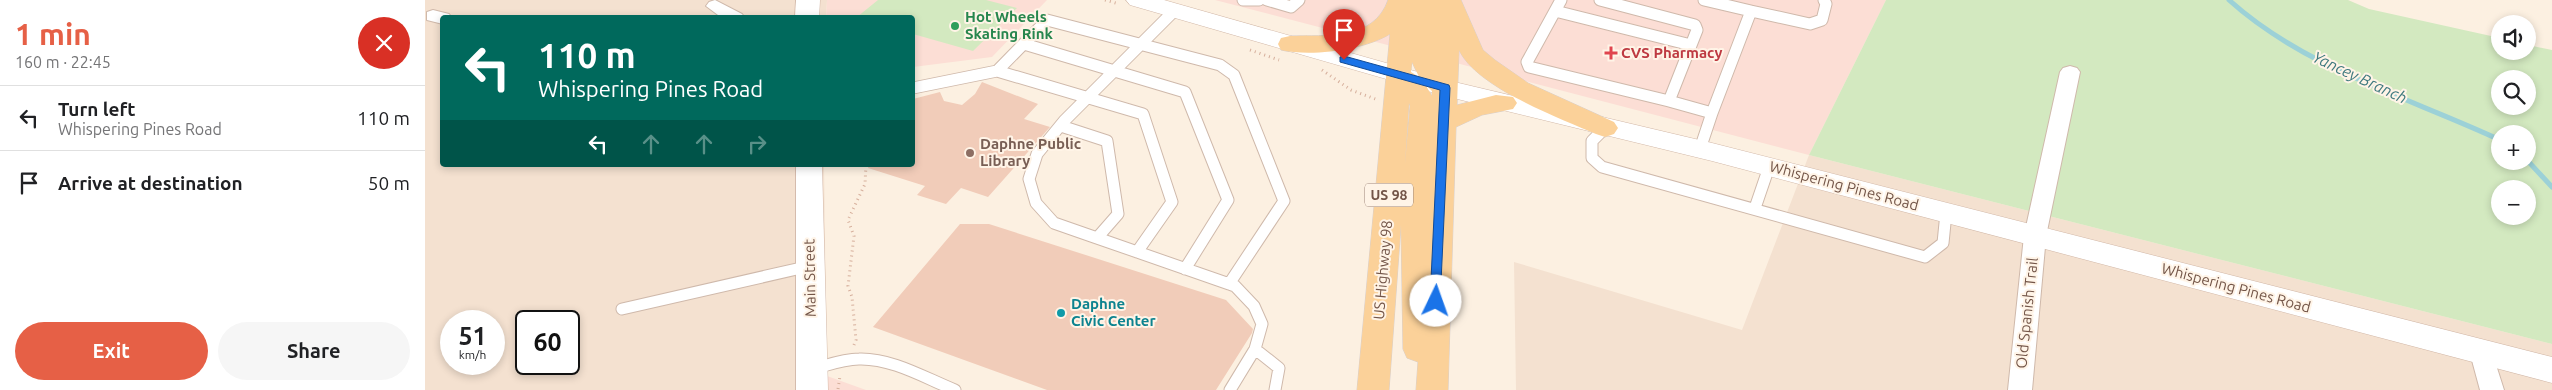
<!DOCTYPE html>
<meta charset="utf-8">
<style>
:root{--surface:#fff;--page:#f6f6f6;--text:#202124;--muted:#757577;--line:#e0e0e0;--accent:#e66046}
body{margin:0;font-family:Ubuntu,sans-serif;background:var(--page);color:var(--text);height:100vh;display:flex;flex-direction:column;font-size:19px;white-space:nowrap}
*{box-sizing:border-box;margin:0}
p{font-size:16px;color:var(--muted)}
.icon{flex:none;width:28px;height:28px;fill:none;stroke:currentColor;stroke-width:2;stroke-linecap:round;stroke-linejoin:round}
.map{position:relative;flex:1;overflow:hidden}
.drawer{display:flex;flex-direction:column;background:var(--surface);width:425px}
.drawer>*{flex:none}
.banner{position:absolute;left:15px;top:15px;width:475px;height:152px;border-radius:5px;box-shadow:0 2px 8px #0003;background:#00695c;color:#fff;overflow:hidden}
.controls{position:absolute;left:2066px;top:15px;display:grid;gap:10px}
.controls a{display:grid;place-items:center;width:45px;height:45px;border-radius:50%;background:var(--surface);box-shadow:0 2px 8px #0003;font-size:25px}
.speed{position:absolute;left:15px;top:310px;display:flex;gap:10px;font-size:25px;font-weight:700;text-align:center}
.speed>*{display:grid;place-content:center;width:65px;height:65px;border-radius:50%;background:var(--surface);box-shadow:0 2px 8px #0003;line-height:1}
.speed small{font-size:12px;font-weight:400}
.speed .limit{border:2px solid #111;border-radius:8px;background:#fff;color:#111}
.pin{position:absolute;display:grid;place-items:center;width:42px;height:42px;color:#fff;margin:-51px -21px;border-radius:50% 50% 50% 0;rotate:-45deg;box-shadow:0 0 5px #0007}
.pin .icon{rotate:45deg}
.me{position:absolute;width:55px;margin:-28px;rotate:3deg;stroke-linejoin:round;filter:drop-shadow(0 0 4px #0008)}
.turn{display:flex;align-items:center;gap:18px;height:105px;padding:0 15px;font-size:22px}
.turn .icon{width:65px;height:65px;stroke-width:2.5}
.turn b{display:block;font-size:35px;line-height:42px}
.lanes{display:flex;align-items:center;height:48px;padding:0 15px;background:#0003;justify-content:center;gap:25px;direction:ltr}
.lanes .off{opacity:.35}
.round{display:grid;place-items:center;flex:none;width:52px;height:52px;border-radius:26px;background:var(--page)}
.head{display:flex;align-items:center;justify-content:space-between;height:85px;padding:0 15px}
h1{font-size:30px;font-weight:600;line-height:38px;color:var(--accent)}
.cta{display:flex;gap:10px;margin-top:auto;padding:10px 15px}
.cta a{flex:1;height:58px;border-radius:30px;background:var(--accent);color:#fff;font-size:20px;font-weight:600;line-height:58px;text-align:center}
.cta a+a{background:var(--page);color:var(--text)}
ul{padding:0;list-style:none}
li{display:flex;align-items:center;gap:15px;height:65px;padding:0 15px;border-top:1px solid var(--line)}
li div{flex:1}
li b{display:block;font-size:19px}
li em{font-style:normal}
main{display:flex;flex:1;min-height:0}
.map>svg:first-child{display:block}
</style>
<main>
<section class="drawer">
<div class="head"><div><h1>1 min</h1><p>160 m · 22:45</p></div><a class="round" style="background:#d93025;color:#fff"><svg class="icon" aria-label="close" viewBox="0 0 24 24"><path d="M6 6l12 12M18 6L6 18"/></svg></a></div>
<ul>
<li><svg class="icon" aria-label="left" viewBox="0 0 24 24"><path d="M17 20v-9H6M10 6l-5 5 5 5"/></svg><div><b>Turn left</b><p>Whispering Pines Road</p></div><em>110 m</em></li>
<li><svg class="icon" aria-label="arrive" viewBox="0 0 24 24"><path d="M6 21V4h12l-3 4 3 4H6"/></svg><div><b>Arrive at destination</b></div><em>50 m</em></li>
</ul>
<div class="cta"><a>Exit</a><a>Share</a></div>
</section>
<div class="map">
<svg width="2127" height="390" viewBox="0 0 2127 390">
<rect width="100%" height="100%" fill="#fcf0e1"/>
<path fill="#f4e1d0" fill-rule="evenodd" d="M0 0H402L401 18H18V165H399L402 390H0ZM26 321H69V364H26ZM101 321H144V364H101Z
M1384 155 2127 344V390H1091L1089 262 1317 330Z"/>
<path fill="#fcded5" d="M402 0H622L567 57 488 67V18H401Z
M790 0H1461L1384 155Z
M402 376 441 390H402Z"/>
<path fill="#d3e9c0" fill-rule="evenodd" d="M453 0H561L592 8 548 51 488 34V18L432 17Z
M1461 0H1923L1944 9 2075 38V51H2102L2103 45 2127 50V344L1384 155ZM2075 79H2102V106H2075ZM2075 134H2102V161H2075ZM2075 189H2102V216H2075Z"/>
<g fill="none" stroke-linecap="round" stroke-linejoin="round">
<path stroke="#9cd1d7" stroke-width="5" d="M1804 0C1879 68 1985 98 2075 140
M2102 160 2127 187"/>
</g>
<path fill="#f1ccb9" d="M557 82 613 104 599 119 625 127 563 197 536 188 521 204 492 195 500 186 443 168 444 165H488V99L515 92 519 101 537 105 550 94Z
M535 224H564L801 300 828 329 827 333 791 390H622L448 327Z"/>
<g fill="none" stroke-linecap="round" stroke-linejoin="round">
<g stroke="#cfb9ab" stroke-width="13">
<path id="lane" d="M818 0H834
M842 0 866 7 874 0
M1136 0 1102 62 1104 67 1244 101
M1175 0 1270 25 1272 30 1244 101 1287 113 1275 149
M1279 0 1326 11
M1130 11 1266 45
M599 44 760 92 803 200 760 269
M572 71 622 20 795 65 809 75 859 201 804 284
M488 88 572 71 718 114 747 202 712 252
M1287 113 1326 11 1385 24 1397 20 1401 4 1399 0
M639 121V127L682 141 693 214 672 238 810 286 829 306 837 324 830 349 805 390
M1180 128 1167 141V158L1177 167 1500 257 1518 243 1521 213
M1330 208 1344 167
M672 238 629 223 611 203 604 179 612 154 639 121 750 10
M197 309 385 266
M830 349 854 368 850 390
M388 369C403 365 418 359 434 359 467 358 500 378 530 390"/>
</g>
<g stroke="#cfb9ab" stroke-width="2">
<path id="street" d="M290 0 317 14 320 18H297L281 6 284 2Z
M8 10 24 14 27 18H18V24L2 20V12Z
M1645 66 1652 68 1655 72 1621 236 1607 390H1583L1599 236 1635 72 1638 68Z
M2057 343 2065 346 2079 390H2055L2045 353 2049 346Z"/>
</g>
<g stroke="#d2b8a8" stroke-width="1">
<path id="secondary" d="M371 0H395L394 18H370Z
M701 0H739L1021 80 1287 143 2127 357V383L1287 161 1020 96 705 5Z
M371 165H397L403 390H371Z"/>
</g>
<g stroke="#d8cfcc" stroke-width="1">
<path id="primary" d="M963 0H1036L1058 50 1070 60 1103 83 1189 122 1193 128 1189 134 1180 137 1171 134C1134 118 1051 87 1034 50L1032 105 1071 95 1088 97 1092 103 1088 109 1057 115 1031 127 1023 390H991L993 362 982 358 978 349 976 225 964 390H932L965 34C939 50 886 57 856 50L853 44 856 38 865 36C901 35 949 41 963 0ZM987 62 994 77 986 72ZM1000 84 1007 91V96ZM984 103 985 106 980 164Z"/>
</g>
<path stroke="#d6af9c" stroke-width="3" stroke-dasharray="1 4" stroke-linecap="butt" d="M680 0 694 4
M825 50 854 60
M897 70 926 90 953 100
M429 345 431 340 427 297 423 286 429 236 423 220 440 184 441 165
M413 389 415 376"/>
<use href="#lane" stroke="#fff" stroke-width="11"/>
<use href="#street" fill="#fff" fill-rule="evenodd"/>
<use href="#secondary" fill="#fff" fill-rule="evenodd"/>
<use href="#primary" fill="#fbd199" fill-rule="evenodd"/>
</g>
<path fill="#1a73e8" stroke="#114b97" d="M919 56 1024 85 1025 88 1015 304H1007L1005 301 1015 90 915 62V57Z"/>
<circle fill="#2e9e5b" stroke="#fff4e7" stroke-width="2" cx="530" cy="26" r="5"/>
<path fill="#e0444e" stroke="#fff4e7" stroke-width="2" d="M1183.5 45.5h5v5h5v5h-5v5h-5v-5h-5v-5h5z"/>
<circle fill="#8d6e63" stroke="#fff4e7" stroke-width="2" cx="545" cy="153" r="5"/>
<circle fill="#0f9aa8" stroke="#fff4e7" stroke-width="2" cx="636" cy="313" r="5"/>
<g text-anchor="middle" stroke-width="4" stroke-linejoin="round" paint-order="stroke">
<rect fill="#fff4e7" stroke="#9d8578" stroke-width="1" x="940" y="183.5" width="48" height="23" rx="4"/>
<g font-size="14" font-weight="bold" fill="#735548">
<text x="964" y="200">US 98</text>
</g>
<g font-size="15" font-weight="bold" fill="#27864d" stroke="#fff4e7" text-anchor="start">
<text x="540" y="22">Hot Wheels<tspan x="540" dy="17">Skating Rink</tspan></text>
</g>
<g font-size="15" font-weight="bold" fill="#be3a42" stroke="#fff4e7" text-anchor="start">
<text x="1196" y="58">CVS Pharmacy</text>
</g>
<g font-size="15" font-weight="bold" fill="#785e54" stroke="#fff4e7" text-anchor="start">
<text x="555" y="149">Daphne Public<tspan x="555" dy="17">Library</tspan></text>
</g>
<g font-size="15" fill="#735548" stroke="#fff4e7">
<text transform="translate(1419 186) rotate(15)" y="5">Whispering Pines Road</text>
<text transform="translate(958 270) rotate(-85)" y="5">US Highway 98</text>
<text transform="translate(385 278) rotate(-91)" y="5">Main Street</text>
<text transform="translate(1811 288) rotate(15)" y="5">Whispering Pines Road</text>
<text transform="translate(1602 313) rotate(-84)" y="5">Old Spanish Trail</text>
</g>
<g font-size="15" font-weight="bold" fill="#0d838f" stroke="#fff4e7" text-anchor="start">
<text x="646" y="309">Daphne<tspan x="646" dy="17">Civic Center</tspan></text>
</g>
<g font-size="16" font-style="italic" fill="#3f797f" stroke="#fff4e7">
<text transform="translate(1935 77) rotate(25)" y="6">Yancey Branch</text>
</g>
</g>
</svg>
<div class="controls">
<a><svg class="icon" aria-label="sound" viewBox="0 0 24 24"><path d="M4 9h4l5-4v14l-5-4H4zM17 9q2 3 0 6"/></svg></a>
<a><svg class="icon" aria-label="search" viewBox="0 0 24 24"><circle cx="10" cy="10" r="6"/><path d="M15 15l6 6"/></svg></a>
<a>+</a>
<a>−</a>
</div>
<div class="speed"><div>51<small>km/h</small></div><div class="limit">60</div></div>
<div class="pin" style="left:919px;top:60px;background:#d93025"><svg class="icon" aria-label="arrive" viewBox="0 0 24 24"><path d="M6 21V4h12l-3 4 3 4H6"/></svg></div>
<svg class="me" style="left:1011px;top:301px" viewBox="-20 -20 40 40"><circle r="19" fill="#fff"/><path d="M0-13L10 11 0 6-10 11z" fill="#1a73e8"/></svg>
<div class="banner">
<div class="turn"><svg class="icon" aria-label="left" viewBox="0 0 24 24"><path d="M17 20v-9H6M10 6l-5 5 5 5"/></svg><div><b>110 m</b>Whispering Pines Road</div></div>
<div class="lanes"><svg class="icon" aria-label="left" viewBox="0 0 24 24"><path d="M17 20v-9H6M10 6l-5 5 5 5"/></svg><svg class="icon off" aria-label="ahead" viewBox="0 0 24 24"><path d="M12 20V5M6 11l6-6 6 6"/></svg><svg class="icon off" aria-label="ahead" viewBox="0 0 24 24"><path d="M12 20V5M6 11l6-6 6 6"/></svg><svg class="icon off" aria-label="right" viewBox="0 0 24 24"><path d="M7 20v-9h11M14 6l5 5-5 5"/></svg></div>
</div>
</div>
</main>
